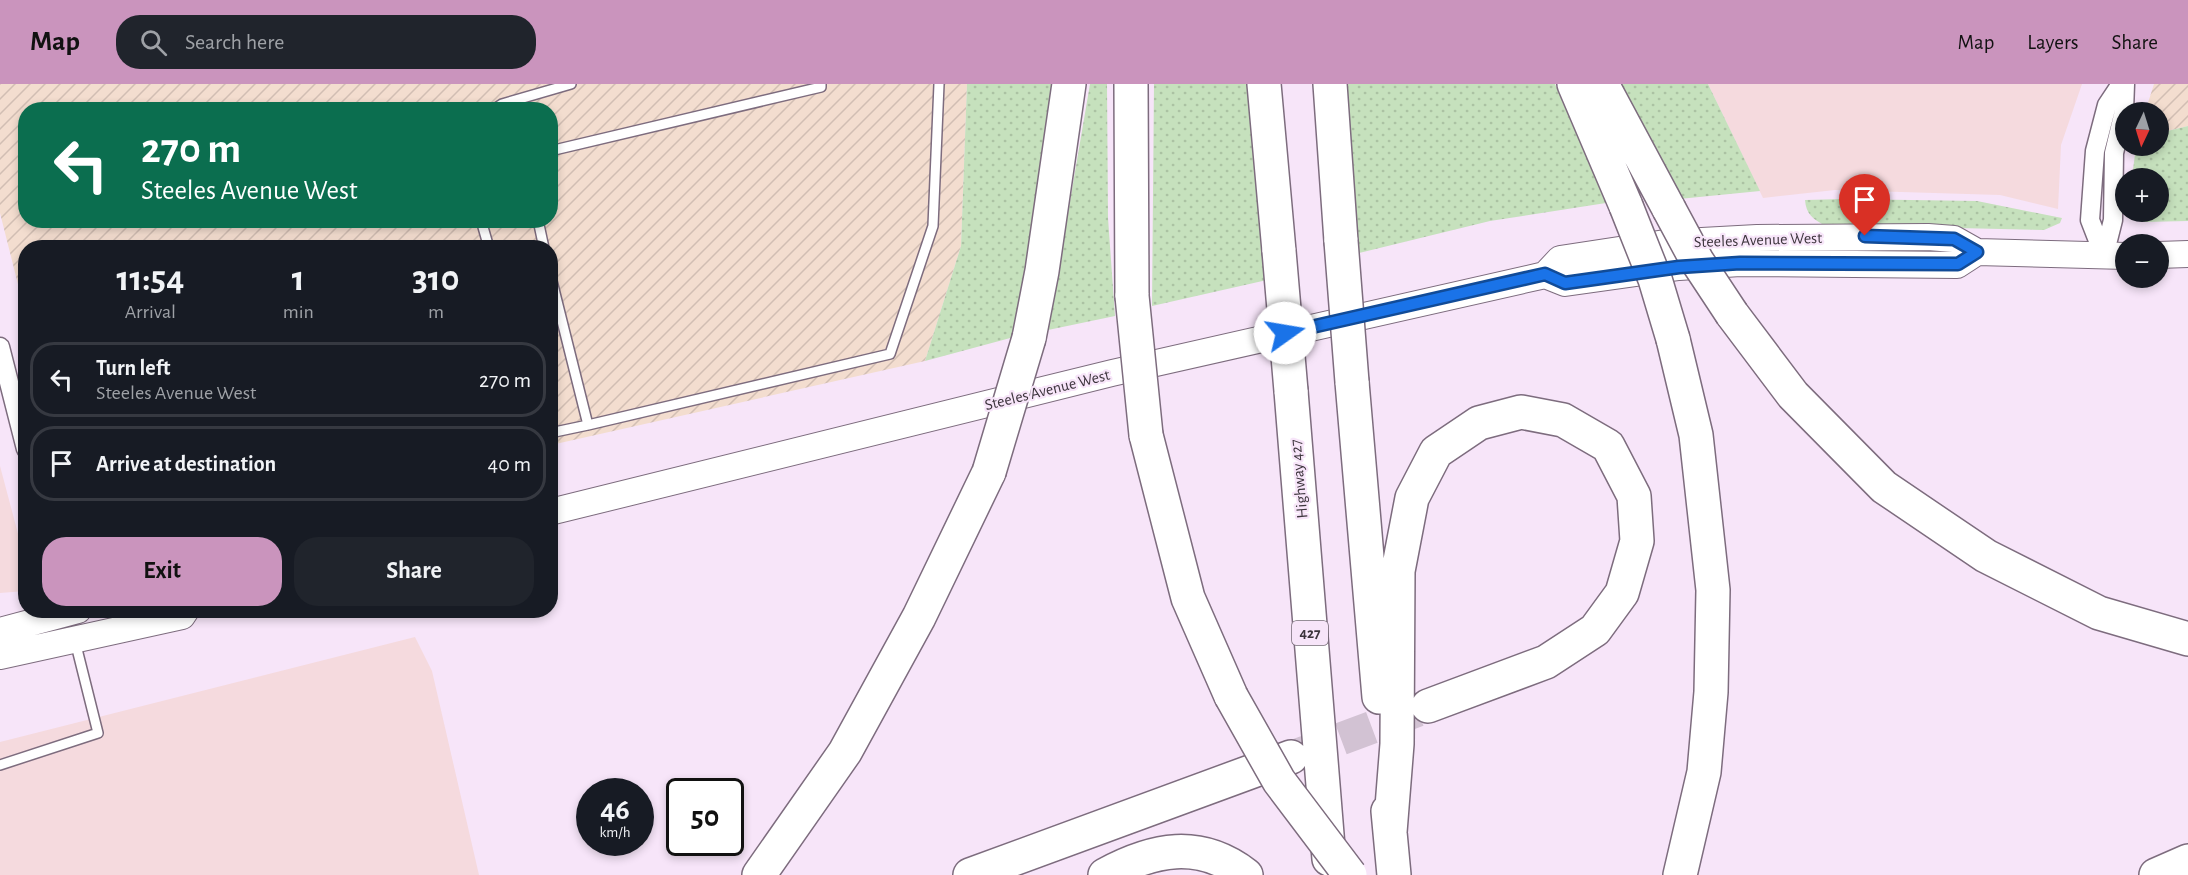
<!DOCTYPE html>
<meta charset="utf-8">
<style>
:root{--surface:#171b24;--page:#20242c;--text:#f1f3f6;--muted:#9ea1a6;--line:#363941;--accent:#ca94bd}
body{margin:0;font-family:"Alegreya Sans",sans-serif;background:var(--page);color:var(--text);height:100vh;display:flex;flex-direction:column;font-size:22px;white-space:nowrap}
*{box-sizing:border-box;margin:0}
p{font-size:20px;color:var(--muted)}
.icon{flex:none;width:33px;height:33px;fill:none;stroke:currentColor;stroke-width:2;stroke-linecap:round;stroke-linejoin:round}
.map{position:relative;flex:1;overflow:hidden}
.panel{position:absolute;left:18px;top:156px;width:540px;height:378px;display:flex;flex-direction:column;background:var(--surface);border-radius:24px;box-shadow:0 3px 9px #0003}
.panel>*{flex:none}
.banner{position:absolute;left:18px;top:18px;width:540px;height:126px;border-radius:24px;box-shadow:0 3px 9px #0003;background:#0b6e4f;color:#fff;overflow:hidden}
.needle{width:39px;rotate:184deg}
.fabs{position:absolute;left:2115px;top:18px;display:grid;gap:12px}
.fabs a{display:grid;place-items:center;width:54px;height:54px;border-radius:50%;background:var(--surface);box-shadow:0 3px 9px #0003;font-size:30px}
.speed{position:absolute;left:576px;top:694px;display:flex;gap:12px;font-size:30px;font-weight:700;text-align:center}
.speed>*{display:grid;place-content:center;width:78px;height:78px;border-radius:50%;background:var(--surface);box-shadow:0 3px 9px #0003;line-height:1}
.speed small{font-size:15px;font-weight:400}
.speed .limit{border:3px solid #111;border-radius:9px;background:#fff;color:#111}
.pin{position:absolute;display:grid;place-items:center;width:51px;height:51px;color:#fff;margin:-62px -26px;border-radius:50% 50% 50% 0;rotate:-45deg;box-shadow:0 0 6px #0007}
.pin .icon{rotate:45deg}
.me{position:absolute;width:66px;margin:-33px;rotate:77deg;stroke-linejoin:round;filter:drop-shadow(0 0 4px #0008)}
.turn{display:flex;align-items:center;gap:21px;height:126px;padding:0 24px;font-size:27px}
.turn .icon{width:78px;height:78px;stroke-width:2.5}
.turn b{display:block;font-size:42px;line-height:51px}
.eta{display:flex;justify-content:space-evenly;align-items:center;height:102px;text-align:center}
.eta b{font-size:36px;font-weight:700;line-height:42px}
.primary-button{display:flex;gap:12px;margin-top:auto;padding:12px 24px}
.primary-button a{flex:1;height:69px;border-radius:24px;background:var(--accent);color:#111;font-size:24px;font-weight:700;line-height:69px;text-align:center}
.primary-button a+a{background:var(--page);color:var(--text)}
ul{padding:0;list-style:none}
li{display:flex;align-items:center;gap:18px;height:75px;margin:0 12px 9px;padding:0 12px;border:3px solid var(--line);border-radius:24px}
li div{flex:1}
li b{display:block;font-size:22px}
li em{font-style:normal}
header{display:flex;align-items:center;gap:36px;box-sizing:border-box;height:84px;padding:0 30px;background:var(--accent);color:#111}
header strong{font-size:28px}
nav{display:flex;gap:33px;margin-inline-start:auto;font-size:21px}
.search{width:420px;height:54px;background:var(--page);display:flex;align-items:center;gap:15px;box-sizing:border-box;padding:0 21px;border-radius:24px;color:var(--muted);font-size:22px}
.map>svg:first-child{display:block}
</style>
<header>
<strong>Map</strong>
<div class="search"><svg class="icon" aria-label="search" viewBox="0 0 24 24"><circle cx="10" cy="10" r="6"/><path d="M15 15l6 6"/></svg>Search here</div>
<nav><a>Map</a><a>Layers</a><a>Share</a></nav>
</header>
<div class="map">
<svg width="2188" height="791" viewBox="0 0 2188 791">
<defs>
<pattern id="industrial-furrows" width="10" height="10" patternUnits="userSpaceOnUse" patternTransform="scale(1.5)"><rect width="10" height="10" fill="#f3ddcf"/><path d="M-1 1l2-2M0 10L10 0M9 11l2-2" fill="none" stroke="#d1beb3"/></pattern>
<pattern id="grass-dots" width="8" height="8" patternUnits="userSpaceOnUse" patternTransform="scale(1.5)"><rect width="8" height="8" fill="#c6e1bd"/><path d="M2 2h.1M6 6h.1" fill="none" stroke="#abc2a3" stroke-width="1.8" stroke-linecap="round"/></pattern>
</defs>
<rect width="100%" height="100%" fill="#f7e5f9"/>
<path fill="#f5dade" d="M1708 0H2082L2061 61 2058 125 2000 111 1835 106 1763 114Z
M0 382 25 476V507L0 509Z
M415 553 432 587 479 791H0V658Z"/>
<path fill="url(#industrial-furrows)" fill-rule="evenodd" d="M0 0H967L961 162 925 277 551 361 550 164H26L25 228 0 129ZM26 26H550V136H26Z
M2154 0H2188V42L2159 49 2158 28H2145Z"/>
<path fill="url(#grass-dots)" d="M967 0H1056L1054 27 1014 253 925 277 961 162Z
M1090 0H1107L1108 134 1115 232 1048 246Z
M1154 0H1252L1267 196 1152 222Z
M1342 0H1555L1606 119 1490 137 1355 170Z
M1617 0H1708L1760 107 1679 115Z
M2188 42V137L2144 138 2134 128H2158V94H2132L2136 62H2158L2159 49Z
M1844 115 1977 117 2062 134 2060 139 2044 146 1824 141C1813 135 1806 130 1805 116Z"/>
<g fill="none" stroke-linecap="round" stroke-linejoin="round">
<path stroke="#d2c2d3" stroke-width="33" stroke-dasharray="33 16" stroke-linecap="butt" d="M1295 672 1421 625"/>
<g stroke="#7d6c7e" stroke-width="12">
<path id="service" d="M493 26 502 20 571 0
M550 67 821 3V0
M481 136 489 164
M538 136 544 164
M550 189 588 341 890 270 933 142 939 0
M550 349 588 341
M0 681 98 649 75 557"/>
</g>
<g stroke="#7d6c7e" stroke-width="21">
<path id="minor" d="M2104 172 2090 136 2095 67 2107 21 2121 0
M2104 172 2113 136 2114 69 2124 27 2125 0
M0 263 26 365"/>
</g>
<g stroke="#7d6c7e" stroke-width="28">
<path id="secondary" d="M2158 171 2188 170
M1545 191 1560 175 1665 159 1757 154 1928 153 1954 155 1977 168 2126 172
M550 428 1112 289 1545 191 1565 199 1679 183 1740 179 1957 181 1977 168
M0 547 78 526
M0 572 182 532 186 526"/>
</g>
<g stroke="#7d6c7e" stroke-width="36">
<path id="motorway" d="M1131 0 1132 212
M1264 0 1279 167
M1330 0 1341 157
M1574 0 1626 122
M1602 0 1669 125
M1732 230 1793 311 1884 403 1986 472 2099 529 2188 555
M1029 254 1042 187 1069 0
M1673 255 1696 351 1713 506 1711 608 1704 688 1680 791
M1352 298 1379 613
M1291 307 1329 775
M1146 351 1188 514 1231 612
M1388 727 1394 791
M1390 748 1397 660 1398 487 1412 414 1436 368 1479 339 1521 328 1563 336 1608 362 1634 412 1637 457 1622 509 1595 546 1546 578 1428 622
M759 791 845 668 919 533 989 388
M970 791 1291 673
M1105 791C1153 765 1199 755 1246 791
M2156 791 2188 777"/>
</g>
<use href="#service" stroke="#fff" stroke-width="9"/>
<use href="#minor" stroke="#fff" stroke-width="18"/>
<use href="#secondary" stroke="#fff" stroke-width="26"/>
<use href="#motorway" stroke="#fff" stroke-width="33"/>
<g stroke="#7d6c7e" stroke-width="36" stroke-linecap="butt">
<path id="motorway-bridge" d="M1626 122 1655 195 1673 255
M1669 125 1697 177 1732 230
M1341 157 1352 298
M1279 167 1291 307
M1132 212 1146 351
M989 388 1029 254
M1231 612 1279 697 1350 791"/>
</g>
<use href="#motorway-bridge" stroke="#fff" stroke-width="33"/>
</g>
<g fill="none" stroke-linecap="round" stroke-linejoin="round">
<g stroke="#114b97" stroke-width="15">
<path id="route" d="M1285 249 1545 190 1565 199 1679 183 1740 179 1958 180 1977 168 1954 155 1865 152"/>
</g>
<use href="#route" stroke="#1a73e8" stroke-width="10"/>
</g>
<g text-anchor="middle" stroke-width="4.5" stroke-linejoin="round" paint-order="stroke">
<rect fill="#f7e5f9" stroke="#746975" stroke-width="1.5" x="1292" y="537" width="36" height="24" rx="4.5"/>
<g font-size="15" font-weight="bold" fill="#3c343c">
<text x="1310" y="554">427</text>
</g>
<g font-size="16" fill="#3c343c" stroke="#f7e5f9">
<text transform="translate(1758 155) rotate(-2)" y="6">Steeles Avenue West</text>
<text transform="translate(1047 305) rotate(-14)" y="6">Steeles Avenue West</text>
<text transform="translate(1298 395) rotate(-95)" y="6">Highway 427</text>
</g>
</g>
</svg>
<div class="fabs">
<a><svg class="needle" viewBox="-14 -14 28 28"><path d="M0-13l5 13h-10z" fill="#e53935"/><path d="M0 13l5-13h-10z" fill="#9ea1a6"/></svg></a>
<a>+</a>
<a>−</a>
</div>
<div class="speed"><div>46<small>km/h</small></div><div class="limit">50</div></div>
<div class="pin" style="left:1865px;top:152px;background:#d93025"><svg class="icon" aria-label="arrive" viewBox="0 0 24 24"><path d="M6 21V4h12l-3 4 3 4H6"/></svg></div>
<svg class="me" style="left:1285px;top:249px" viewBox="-20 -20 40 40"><circle r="19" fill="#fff"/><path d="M0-13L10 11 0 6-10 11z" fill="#1a73e8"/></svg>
<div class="banner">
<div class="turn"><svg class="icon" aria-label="left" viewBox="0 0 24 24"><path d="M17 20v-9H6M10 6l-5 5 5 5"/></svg><div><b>270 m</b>Steeles Avenue West</div></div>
</div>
<section class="panel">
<div class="eta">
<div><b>11:54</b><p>Arrival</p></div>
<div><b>1</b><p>min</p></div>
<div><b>310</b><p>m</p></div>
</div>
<ul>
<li><svg class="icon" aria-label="left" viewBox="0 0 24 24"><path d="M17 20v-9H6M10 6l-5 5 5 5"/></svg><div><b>Turn left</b><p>Steeles Avenue West</p></div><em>270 m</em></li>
<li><svg class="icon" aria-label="arrive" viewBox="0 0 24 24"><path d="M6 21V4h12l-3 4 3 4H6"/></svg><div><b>Arrive at destination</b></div><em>40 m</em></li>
</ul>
<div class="primary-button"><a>Exit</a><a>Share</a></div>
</section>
</div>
